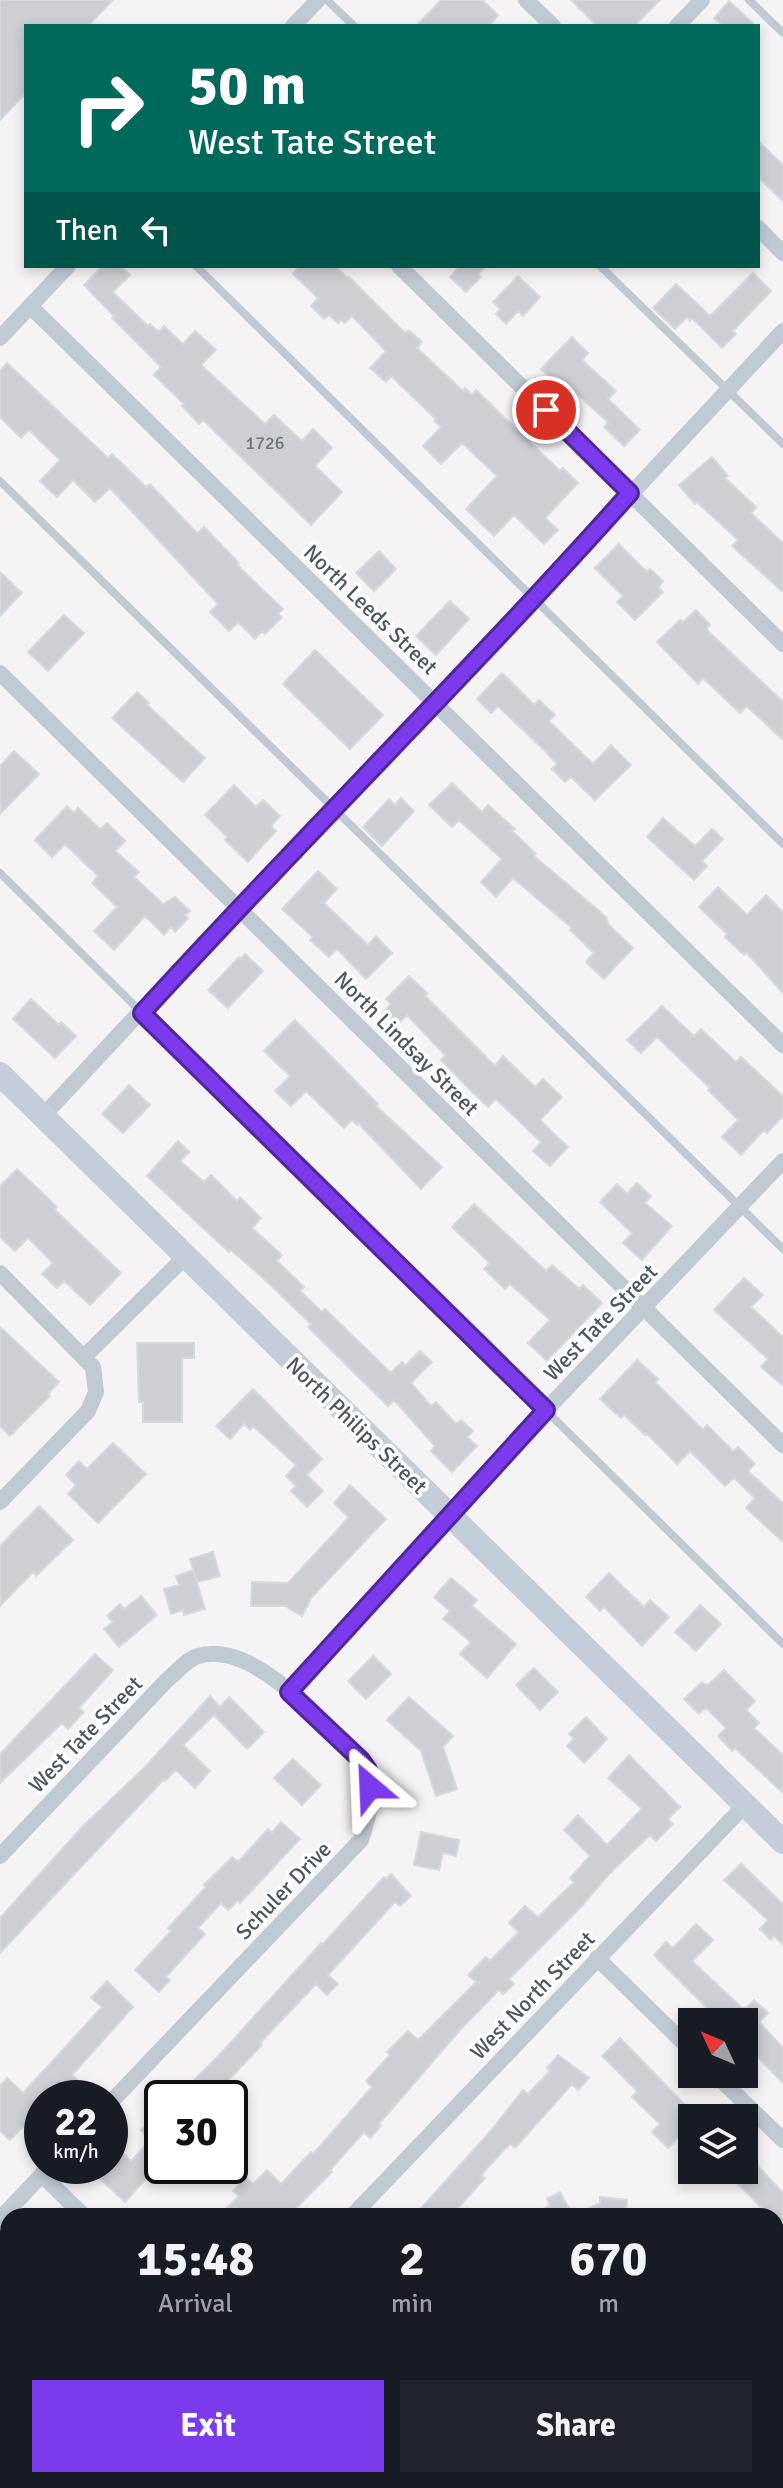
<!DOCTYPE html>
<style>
:root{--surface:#171b24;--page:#20242c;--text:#f1f3f6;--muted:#9ea1a6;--accent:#7c3aed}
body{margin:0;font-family:Signika,sans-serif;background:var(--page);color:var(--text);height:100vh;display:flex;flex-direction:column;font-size:30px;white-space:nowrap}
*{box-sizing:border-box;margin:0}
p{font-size:26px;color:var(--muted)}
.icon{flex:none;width:44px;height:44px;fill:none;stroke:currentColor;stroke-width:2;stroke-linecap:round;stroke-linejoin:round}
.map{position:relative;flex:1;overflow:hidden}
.side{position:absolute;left:0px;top:2208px;width:784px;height:280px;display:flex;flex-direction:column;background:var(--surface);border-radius:24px 24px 0 0;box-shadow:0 4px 12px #0003}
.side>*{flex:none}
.top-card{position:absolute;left:24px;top:24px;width:736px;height:244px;border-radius:0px;box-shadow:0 4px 12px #0003;background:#00695c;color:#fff;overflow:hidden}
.needle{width:52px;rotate:314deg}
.buttons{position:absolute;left:678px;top:2008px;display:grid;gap:16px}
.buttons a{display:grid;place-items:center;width:80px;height:80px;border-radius:0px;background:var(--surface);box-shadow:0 4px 12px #0003;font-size:40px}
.speed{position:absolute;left:24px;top:2080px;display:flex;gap:16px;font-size:40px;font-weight:700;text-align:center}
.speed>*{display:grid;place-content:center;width:104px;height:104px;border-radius:50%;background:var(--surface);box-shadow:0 4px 12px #0003;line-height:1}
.speed small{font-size:20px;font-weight:400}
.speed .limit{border:4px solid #111;border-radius:12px;background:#fff;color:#111}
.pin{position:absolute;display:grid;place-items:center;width:68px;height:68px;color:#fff;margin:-34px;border:4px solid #fff;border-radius:50%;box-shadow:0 2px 8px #0007}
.me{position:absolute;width:88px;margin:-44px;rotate:334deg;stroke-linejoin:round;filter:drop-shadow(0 0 6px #0008)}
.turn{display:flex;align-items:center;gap:28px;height:168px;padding:0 32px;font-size:36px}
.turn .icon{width:104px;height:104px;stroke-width:2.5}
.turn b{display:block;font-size:56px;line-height:68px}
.then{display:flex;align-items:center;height:76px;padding:0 32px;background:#0003;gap:16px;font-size:30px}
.eta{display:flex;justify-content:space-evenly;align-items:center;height:136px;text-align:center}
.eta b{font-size:48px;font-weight:700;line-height:56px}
.button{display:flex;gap:16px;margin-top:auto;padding:16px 32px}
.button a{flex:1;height:92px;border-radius:0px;background:var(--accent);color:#fff;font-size:32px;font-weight:700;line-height:92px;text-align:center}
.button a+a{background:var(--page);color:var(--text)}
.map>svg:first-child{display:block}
</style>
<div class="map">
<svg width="783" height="2488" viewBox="0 0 783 2488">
<rect width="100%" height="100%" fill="#f5f3f3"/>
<path fill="#cdcfd5" stroke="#d6d9de" stroke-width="2" d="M0 0H113L88 26H26V93L0 120Z
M441 0H482L498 15 489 26H416Z
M571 0H660L634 26H597Z
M729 1 756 26H724L714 18Z
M758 141 783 165V201L758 177Z
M103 266H121L130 275 113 292 148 326 150 324 159 332 164 326 183 344 195 331 216 350 201 365 265 424 274 415 302 441 313 429 332 448 315 466 342 492 311 525 203 420 199 424 182 406 184 404 154 375 161 367 112 318 114 316 84 285Z
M300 266H335L348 278 349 277 405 333 409 330 422 342 417 348 463 391 465 388 472 395 476 390 560 471 563 468 578 483 545 518 558 530 544 544 514 515 494 536 466 509 497 476 462 443 441 464 423 446 441 427 434 421 436 419 391 376 386 382 370 368 386 351 352 316 345 323 341 320 338 323 329 315 324 319 311 306 318 298 293 274Z
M460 266H486L478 274 481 277 466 292 450 277Z
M753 273 771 291 733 331 736 334 722 348 692 318 690 321 687 317 675 329 653 308 676 284 710 316Z
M518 276 540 297 523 316 518 311 506 324 496 314 500 309 493 302Z
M572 337 588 353 582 360 616 391 608 399 640 430 624 446 604 427 608 422 562 381 558 385 541 369Z
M7 363 108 458 112 454 146 487 150 484 196 532 198 533 204 527 239 563 237 565 283 609 278 614 282 617 265 634 262 631 255 639 238 622 229 631 210 612 218 604 110 488 95 502 73 480 57 497 40 481 60 460 29 430 21 438 0 417V371Z
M712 457 728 476 725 478 756 507 751 513 783 543V592L732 546 738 540 697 502 695 504 679 485Z
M619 544 647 572 650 569 663 581 658 587 663 592 635 620 617 602 623 596 595 568Z
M379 551 396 569 374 591 356 573Z
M0 572 22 593 0 616Z
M450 601 469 619 436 655 416 636Z
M696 610 710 625 706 629 783 702V740L747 706 740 713 703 678 698 684 657 642 680 620 683 622Z
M64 615 84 633 48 671 28 652Z
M315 650 383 715 350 749 283 684Z
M502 673 534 705 539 700 555 715 549 721 593 764 611 745 631 765 595 800 571 777 565 782 552 769 557 764 545 751 498 706 491 713 477 699Z
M137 692 149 703 147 705 205 758 183 782 112 718Z
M14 751 39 774 0 814V766Z
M452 783 482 812 488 805 515 829 512 831 536 854 534 856 597 909 607 918 608 924 633 948 604 979 586 962 594 953 570 930 572 928 513 878 496 897 481 882 502 859 459 820 452 827 429 805Z
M234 785 256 807 263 800 280 816 271 826 276 831 248 862 225 840 227 837 205 815Z
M401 798 414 811 382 846 363 827 389 799 395 805Z
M67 806 74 813 78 808 100 829 107 823 125 841 115 851 139 872 134 877 163 904 175 897 190 911 185 915 188 918 175 932 171 927 164 935 145 916 114 950 94 931 117 907 92 883 98 876 65 844 52 857 35 840Z
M663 818 695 846 712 829 723 839 702 861 707 866 694 880 647 837Z
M318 871 337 889 324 903 368 945 376 936 392 953 366 979 337 949 329 957 310 940 313 937 282 909Z
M718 887 747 915 766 895 783 912V993L746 952 744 955 725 937 727 934 699 907Z
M245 954 263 971 228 1008 208 990 239 957 241 959Z
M409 976 428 994 425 996 495 1066 503 1056 535 1087 543 1079 562 1097 540 1120 568 1147 550 1166 533 1151 541 1142 496 1099 488 1107 472 1092 441 1060 445 1055 407 1015 395 1027 382 1014 391 1004 386 999Z
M31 999 59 1025 61 1022 76 1036 55 1058 13 1019Z
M662 1006 694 1036 701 1029 736 1062 741 1057 783 1096V1116L767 1133 764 1130 741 1155 722 1137 738 1120 708 1090 710 1088 657 1037 641 1053 627 1040Z
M295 1020 378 1104 376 1106 442 1167 421 1189 359 1124 357 1125 352 1120 344 1128 306 1091 291 1106 275 1091 290 1076 264 1051Z
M129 1085 150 1105 123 1133 102 1114Z
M178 1141 189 1152 180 1161 204 1182 211 1175 237 1201 240 1197 261 1218 252 1228 282 1255 277 1261 304 1287 300 1291 322 1312 325 1309 391 1373 402 1362 406 1365 420 1351 432 1362 411 1383 431 1406 436 1402 456 1424 461 1420 473 1431 467 1437 477 1446 452 1472 431 1451 435 1446 394 1400 388 1406 308 1327 311 1324 262 1277 231 1250 229 1252 147 1176Z
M17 1169 57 1207 55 1210 121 1273 90 1305 64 1281 57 1288 42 1274 53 1263 28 1238 15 1251 0 1237V1186Z
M637 1183 651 1196 645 1203 672 1226 642 1260 623 1243 632 1233 600 1202 617 1184 627 1194Z
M474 1204 546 1271 552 1265 579 1289 583 1285 602 1303 547 1361 528 1343 550 1320 510 1284 505 1289 484 1269 490 1263 452 1227Z
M744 1278 763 1295 751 1307 783 1337V1386L761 1367 768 1359 714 1310Z
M0 1327 59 1382 48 1394 50 1396 10 1436 0 1426Z
M137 1343H194V1358H182V1422H143V1402H139Z
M637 1360 658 1379 655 1382 703 1430 707 1425 733 1451 738 1447 755 1464 748 1471 783 1503V1542L746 1508 755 1498 734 1478 725 1486 690 1451 677 1464 646 1433 645 1435 624 1415 621 1418 600 1399Z
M253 1389 322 1459 307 1475 323 1491 307 1507 291 1491 296 1486 286 1476 296 1465 272 1443 253 1426 250 1430 244 1424 230 1439 216 1426Z
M113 1443 146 1474 98 1523 68 1494 76 1485 66 1475 79 1461 87 1469Z
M350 1485 386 1519 312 1597 302 1616 285 1606H251L252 1582 288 1583 341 1526 348 1517 334 1503Z
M39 1506 73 1540 36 1576 33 1572 0 1606V1546Z
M213 1552 220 1576 197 1582 190 1559Z
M193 1570 205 1609 184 1615 183 1610 171 1614 164 1589 179 1585 176 1576Z
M609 1573 644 1607 650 1600 669 1617 642 1646 604 1607 600 1611 586 1597Z
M451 1578 477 1600 472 1606 516 1644 487 1678 460 1654 471 1642 443 1619 450 1611 434 1597Z
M141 1596 157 1615 119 1647 104 1629 113 1622 107 1616 120 1604 124 1609Z
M700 1605 721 1624 696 1651 675 1632Z
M95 1654 113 1670 79 1708 84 1712 68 1729 62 1723 0 1783V1754Z
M373 1656 391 1674 366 1699 348 1681Z
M534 1668 558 1692 540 1710 516 1685Z
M724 1670 755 1701 746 1710 759 1723 754 1728 783 1755V1793L735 1748 732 1751 718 1736 726 1728 706 1708 699 1714 684 1699 702 1682 707 1686Z
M210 1696 220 1707 229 1697 264 1732 247 1749 214 1715 183 1745 210 1771 195 1788 176 1770 165 1781 164 1779 0 1953V1918L82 1827 144 1768Z
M409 1697 453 1736 443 1747 457 1789 436 1796 421 1751 387 1720Z
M586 1717 607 1739 584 1763 567 1746 574 1739 569 1734Z
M629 1755 680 1807 668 1819 673 1824 656 1841 650 1835 609 1874 582 1906 509 1979 514 1984 503 1994 499 1990 460 2030 379 2124 381 2126 370 2138 364 2132 330 2170 332 2172 288 2216H219L239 2196 233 2191 246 2178 253 2184 267 2170 281 2184 311 2152 313 2154 372 2087 366 2081 390 2055 387 2052 408 2031 418 2040 476 1982 468 1975 486 1957 490 1961 519 1932 509 1923 525 1906 538 1917 574 1882 570 1878 590 1856 564 1830 578 1815 607 1845 642 1809 608 1778Z
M293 1759 321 1785 302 1805 274 1778Z
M281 1822 300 1839 240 1903 238 1901 228 1910 221 1903 198 1928 205 1934 166 1977 170 1980 159 1992 135 1970 171 1931 168 1928 206 1887 204 1885 232 1857 238 1862 268 1829 272 1833Z
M421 1832 459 1840 456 1856 443 1853 439 1870 414 1865Z
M741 1864 783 1904V1945L774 1936 771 1940 760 1929 768 1920 724 1880Z
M391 1874 411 1896 400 1906 395 1902 328 1975 338 1984 327 1995 316 1984 260 2043 262 2045 211 2098H176L222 2052 321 1943 323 1944 384 1877 386 1879Z
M696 1924 713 1940 692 1961 744 2010V2007L745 2009 754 2000 768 2013 759 2022 783 2048V2083L744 2043V2022H721L654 1955 666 1942 673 1948Z
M107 1981 133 2007 72 2075 81 2083 67 2098H42V2107L10 2140 0 2131V2086L7 2078 23 2093 102 2007 91 1998Z
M620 2038 692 2112V2141L683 2133 668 2148 652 2132 660 2124 632 2097 637 2091 602 2056Z
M558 2055 589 2078 578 2090 572 2084 515 2148 511 2144 505 2149 481 2175 485 2178 451 2216H414L488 2134 523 2090 528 2094 550 2071 547 2068Z
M162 2108V2161L125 2202 97 2176 107 2166H110V2162L121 2151 131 2161 151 2140 141 2130Z
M756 2164 783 2193V2229L776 2222V2216H770L724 2170H751Z
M560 2192 573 2216H530L550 2206 547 2199Z
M600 2197 627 2200 625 2216H574L600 2203Z"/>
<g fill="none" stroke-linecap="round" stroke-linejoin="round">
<path stroke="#c0cad3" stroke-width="8" d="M327 0 354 26
M749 0 783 33
M196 266 783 844
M600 266 783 444
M0 481 783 1249
M0 873 783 1644"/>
<path stroke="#c0cad3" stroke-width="16" d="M526 0 553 26
M293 26 318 0
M677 26 702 0
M758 228 783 253
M399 266 783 644
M30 306 783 1045
M0 338 68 266
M0 673 783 1445
M43 1116 238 907 436 703 783 331
M0 1273 93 1367 96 1392 88 1411 0 1502
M84 1357 185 1257
M289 1692 546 1410 783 1161
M0 1856 168 1679C177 1672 187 1659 198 1656 254 1639 324 1725 361 1760 379 1787 370 1812 361 1840L110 2103
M597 1958 692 2051
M715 2074 783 2140
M42 2175 84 2216
M352 2216 745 1805
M0 2219 50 2166
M776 2472 783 2465
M355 2480 363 2488
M754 2480 762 2488
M89 2488 97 2480
M519 2488 530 2480"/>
<path stroke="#c3ceda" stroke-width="24" d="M0 1074 783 1842"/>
</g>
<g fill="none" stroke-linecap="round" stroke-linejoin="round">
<g stroke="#51269a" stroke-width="20">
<path id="route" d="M370 1787 368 1770 361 1760 289 1692 546 1410 142 1013C302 838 472 670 630 493L546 410"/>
</g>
<use href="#route" stroke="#7c3aed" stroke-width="14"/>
</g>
<g text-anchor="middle" stroke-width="7" stroke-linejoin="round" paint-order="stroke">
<g font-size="18" fill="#6a747f">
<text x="265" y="449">1726</text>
</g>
<g font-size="22" fill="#495662" stroke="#fff">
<text transform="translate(371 609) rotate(44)" y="8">North Leeds Street</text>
<text transform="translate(407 1043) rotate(45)" y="8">North Lindsay Street</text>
<text transform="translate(600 1322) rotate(-46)" y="8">West Tate Street</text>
<text transform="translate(357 1425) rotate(44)" y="8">North Philips Street</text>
<text transform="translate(85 1734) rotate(-46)" y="8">West Tate Street</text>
<text transform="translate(283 1890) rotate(-46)" y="8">Schuler Drive</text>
<text transform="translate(532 1995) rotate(-46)" y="8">West North Street</text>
</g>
</g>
</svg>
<div class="buttons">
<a><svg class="needle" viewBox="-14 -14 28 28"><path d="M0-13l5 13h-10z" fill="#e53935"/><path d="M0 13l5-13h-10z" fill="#9ea1a6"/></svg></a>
<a><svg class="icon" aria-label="layers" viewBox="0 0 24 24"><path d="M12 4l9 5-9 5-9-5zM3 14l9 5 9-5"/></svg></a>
</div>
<div class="speed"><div>22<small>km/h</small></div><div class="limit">30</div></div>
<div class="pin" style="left:546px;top:410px;background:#d93025"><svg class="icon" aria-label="arrive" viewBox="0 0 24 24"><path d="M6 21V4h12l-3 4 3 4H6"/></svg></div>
<svg class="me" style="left:370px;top:1787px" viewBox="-20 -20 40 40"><path d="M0-17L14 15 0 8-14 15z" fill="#7c3aed" stroke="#fff" stroke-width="4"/></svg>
<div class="top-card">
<div class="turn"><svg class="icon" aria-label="right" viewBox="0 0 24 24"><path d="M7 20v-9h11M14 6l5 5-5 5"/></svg><div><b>50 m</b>West Tate Street</div></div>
<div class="then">Then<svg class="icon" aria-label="left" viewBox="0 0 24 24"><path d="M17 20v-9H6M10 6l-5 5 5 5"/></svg></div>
</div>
<section class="side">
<div class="eta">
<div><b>15:48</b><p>Arrival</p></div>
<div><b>2</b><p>min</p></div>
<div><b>670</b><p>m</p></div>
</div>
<div class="button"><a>Exit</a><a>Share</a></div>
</section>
</div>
